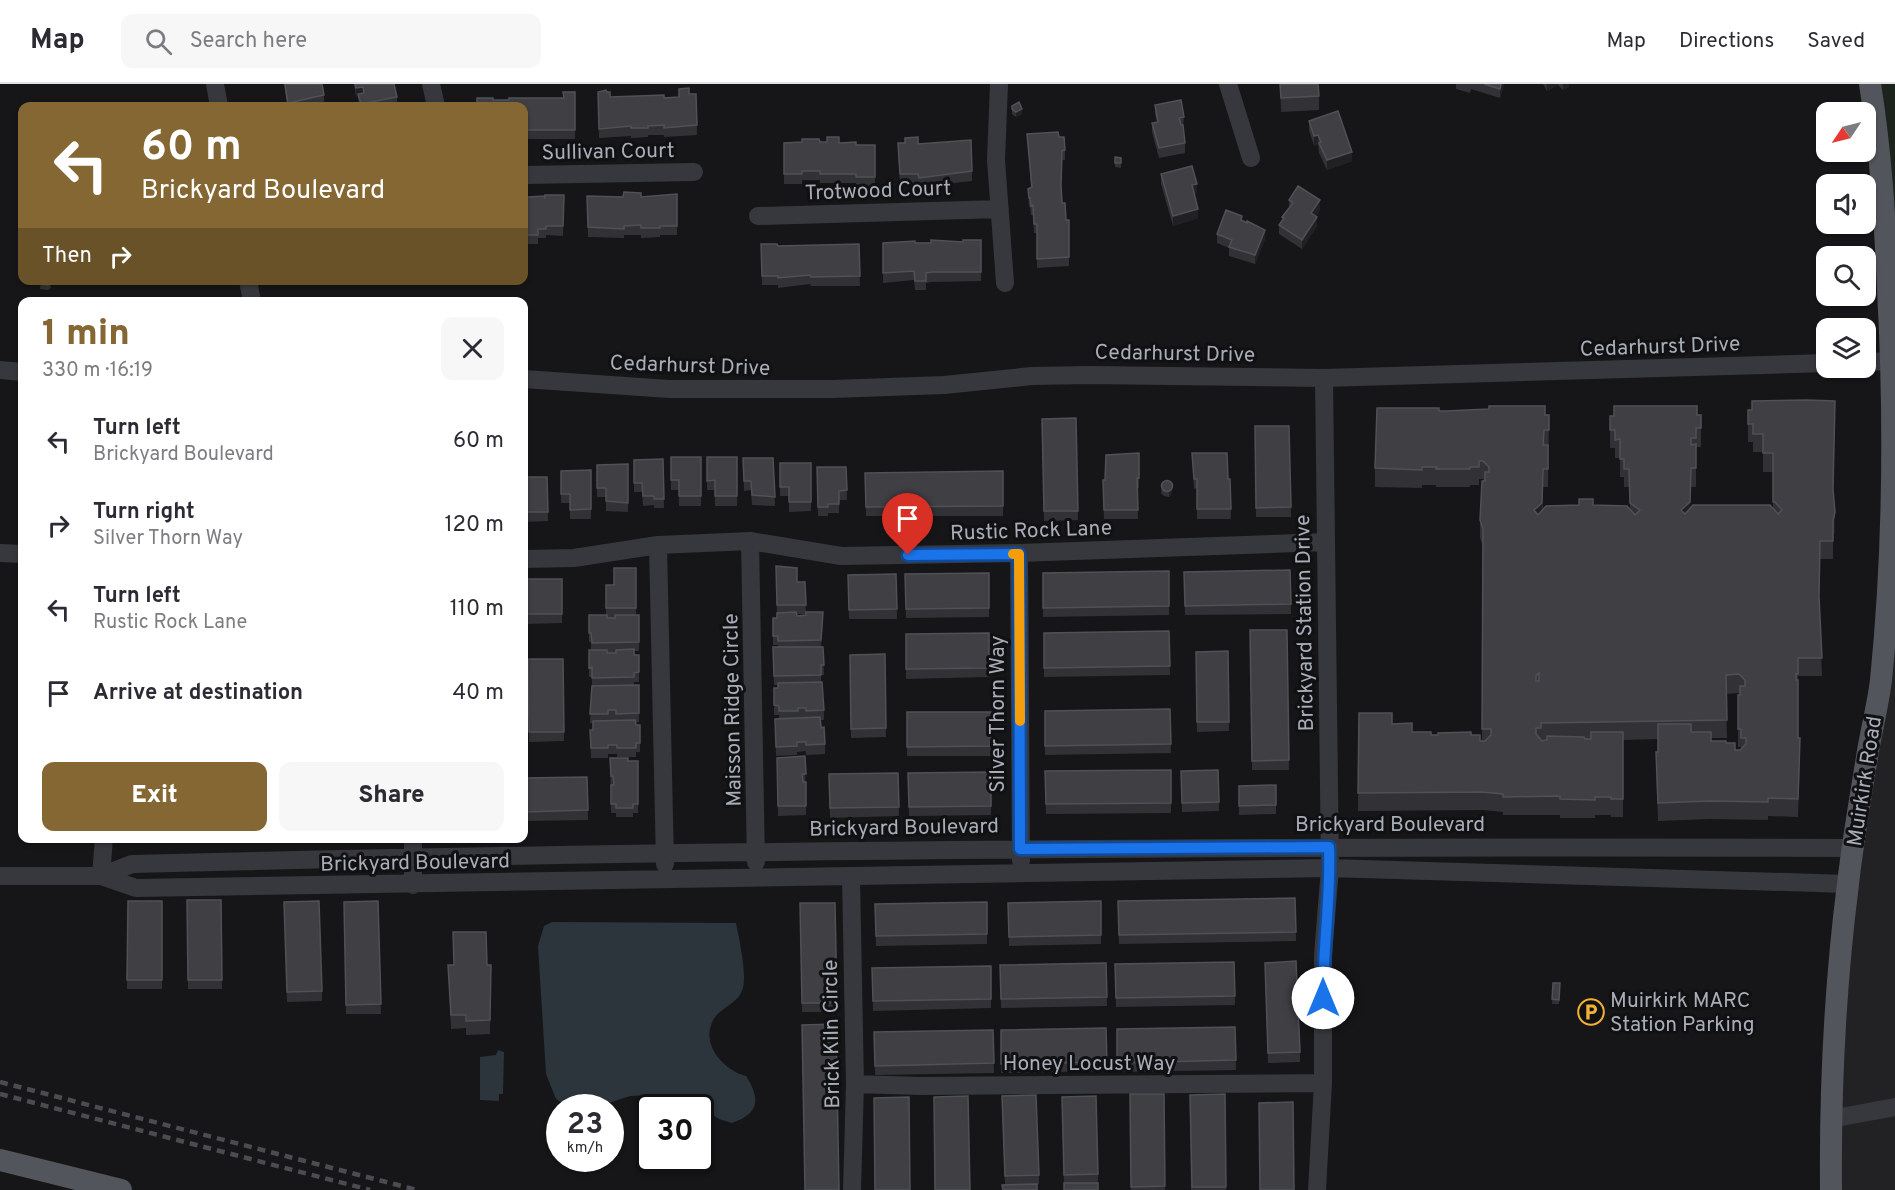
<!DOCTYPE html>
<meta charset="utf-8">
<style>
:root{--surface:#fff;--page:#f7f7f7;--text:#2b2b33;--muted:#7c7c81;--line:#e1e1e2;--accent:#856733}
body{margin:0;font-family:Overpass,sans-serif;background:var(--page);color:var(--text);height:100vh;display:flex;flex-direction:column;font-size:22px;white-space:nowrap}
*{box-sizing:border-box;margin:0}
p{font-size:20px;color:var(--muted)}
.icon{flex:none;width:33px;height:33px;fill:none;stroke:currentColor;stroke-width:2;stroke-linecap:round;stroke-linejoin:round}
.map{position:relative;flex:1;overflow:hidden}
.sheet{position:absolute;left:18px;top:213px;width:510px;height:546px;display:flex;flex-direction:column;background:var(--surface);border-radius:12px;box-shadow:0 2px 4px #0004}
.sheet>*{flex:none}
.hud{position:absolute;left:18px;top:18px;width:510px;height:183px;border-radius:12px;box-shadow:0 2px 4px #0004;background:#856733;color:#fff;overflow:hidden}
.needle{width:39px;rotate:235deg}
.tools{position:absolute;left:1816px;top:18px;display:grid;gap:12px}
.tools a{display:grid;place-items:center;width:60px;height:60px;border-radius:12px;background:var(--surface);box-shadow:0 2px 4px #0004;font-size:30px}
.speed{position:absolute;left:546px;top:1010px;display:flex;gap:12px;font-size:30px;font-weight:700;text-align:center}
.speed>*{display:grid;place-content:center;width:78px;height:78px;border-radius:50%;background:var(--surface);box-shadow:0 2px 4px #0004;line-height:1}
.speed small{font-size:15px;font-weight:400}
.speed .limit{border:3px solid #111;border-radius:9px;background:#fff;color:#111}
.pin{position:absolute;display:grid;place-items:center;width:51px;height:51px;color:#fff;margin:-62px -26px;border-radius:50% 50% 50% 0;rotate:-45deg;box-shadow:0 0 6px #0007}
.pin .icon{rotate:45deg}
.me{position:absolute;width:66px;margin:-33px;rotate:0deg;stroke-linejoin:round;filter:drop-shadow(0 0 4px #0008)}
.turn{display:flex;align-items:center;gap:21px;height:126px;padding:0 24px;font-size:27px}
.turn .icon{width:78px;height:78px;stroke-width:2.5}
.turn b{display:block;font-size:42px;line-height:51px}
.then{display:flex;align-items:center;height:57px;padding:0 24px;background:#0003;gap:12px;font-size:22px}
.round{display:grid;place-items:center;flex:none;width:63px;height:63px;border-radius:12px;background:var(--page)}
.summary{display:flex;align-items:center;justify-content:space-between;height:102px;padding:0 24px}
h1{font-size:36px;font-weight:800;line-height:45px;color:var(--accent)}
.cta{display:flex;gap:12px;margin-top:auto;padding:12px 24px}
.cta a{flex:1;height:69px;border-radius:12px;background:var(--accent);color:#fff;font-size:24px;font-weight:800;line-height:69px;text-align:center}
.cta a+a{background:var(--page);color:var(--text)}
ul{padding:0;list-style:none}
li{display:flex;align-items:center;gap:18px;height:84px;padding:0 24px}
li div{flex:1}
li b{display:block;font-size:22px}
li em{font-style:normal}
header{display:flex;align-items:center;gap:36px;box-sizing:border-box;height:84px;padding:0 30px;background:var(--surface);border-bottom:2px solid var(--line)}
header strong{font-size:28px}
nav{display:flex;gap:33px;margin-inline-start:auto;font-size:21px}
.search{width:420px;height:54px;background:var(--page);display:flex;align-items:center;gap:15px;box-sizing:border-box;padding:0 21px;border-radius:12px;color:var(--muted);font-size:22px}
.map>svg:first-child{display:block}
</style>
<header>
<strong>Map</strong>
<div class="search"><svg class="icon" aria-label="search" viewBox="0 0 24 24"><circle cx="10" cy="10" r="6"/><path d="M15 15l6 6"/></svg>Search here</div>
<nav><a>Map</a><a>Directions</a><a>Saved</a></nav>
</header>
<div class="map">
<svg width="1895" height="1106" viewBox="0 0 1895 1106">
<rect width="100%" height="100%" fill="#161618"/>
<path fill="#222225" d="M1895 277V1106H1834L1830 1035 1887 533Z"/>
<path fill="#1c231d" d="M1869 0H1895V277Z"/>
<path fill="#2c353c" d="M552 838 736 839C739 855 748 892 742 907 737 919 723 923 715 933 698 958 723 986 746 992 761 1015 759 1030 732 1039L719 1035 700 1023 650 1011 630 1012 596 1023H569L556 1015 546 990 538 862 544 842Z
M498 966 504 968 503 1010H499V1017L480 1016V973L496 971Z"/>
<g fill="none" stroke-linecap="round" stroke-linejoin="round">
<path stroke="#37383d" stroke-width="18" d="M215 0 219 22
M431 0 436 22
M999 0 996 76 1005 199
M1228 0 1251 74
M524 91 694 88
M758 132 1000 125
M248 196 252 218
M1866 278 1892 277
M0 286 22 288
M524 295 669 305H833L944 301 1032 292 1089 291 1324 294 1827 279
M750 457 756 778
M658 461 665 780
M0 469 22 470
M1019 469 1021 777
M524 475 574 474 658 461 750 457 841 472 1019 469 1325 458
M0 792H101L136 804 1330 784 1848 800
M101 792 132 780C706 765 1279 762 1853 764
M101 792 104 754
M851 793 855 1000 852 1106
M413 801V754
M855 1000 921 1002 1323 999
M1830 1035 1895 1023
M1317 1106 1323 999V871L1330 784 1324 294"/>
<path stroke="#53555c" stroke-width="22" d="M0 1076 121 1106
M1831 1106C1830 1003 1835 902 1848 800 1853 755 1861 711 1868 667 1872 644 1878 620 1881 596 1894 466 1895 335 1888 206 1885 137 1881 68 1870 0"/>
<path stroke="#4a4c52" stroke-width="4.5" stroke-dasharray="8 6" stroke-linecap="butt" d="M0 998 417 1106
M0 1010 370 1106"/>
</g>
<path fill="#323236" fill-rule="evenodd" d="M284 0H322L324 11V21L315 22H287Z
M354 0H394L397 13V22H359L358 13H356Z
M1280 0 1319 12V26L1281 28Z
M1456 0H1504L1500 14 1471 5 1470 9 1456 5Z
M1543 0H1569V3L1563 6 1558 1 1547 7Z
M575 8V55H524V22L493 16 564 14Z
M598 8H607L610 13H679L689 10H696L697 51 664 53V51H648V53L631 54V52L599 54Z
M1155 21 1184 33 1183 43 1185 59V69L1159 74 1152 48V39L1157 38 1155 30Z
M1012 22 1022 30 1016 33 1012 30Z
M1309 37 1352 77 1327 86 1319 69 1318 60 1314 62 1309 46Z
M1027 50 1059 53 1065 66V76H1062L1061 103 1062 119 1066 136H1069V182L1037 184V149H1034L1033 131H1031L1030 123H1029L1028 105 1031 104Z
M820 58 839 59 856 61H875V102L856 103V99H820V96H802V100H784V59Z
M918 60 972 87V97L919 103 918 99 900 100 898 68Z
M1115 73 1121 74V84L1115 83Z
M1161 90 1197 109 1194 110 1198 134 1173 142 1161 100Z
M677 110V151H660V153L641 154V151H624V154L588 153 587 112 641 113Z
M524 111 527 113 545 115 564 111 563 152 546 151V154H538V160H527V152H524Z
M1289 116 1320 126 1316 132 1317 142 1302 165 1279 150V141L1282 137V133L1289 125Z
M1242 137 1265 155 1255 180 1229 172V164L1217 159V150Z
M981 156V197L932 198 926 199V206H915L914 196 883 199V159L963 158Z
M761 160 778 162 859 160 860 202H811L810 200 778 204V201H762Z
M41 196H50L51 204 48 206 40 205Z
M320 196H340L320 200Z
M1748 326 1835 335 1833 408 1835 446 1833 455V475H1820L1819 518 1822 592H1798V654L1800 673 1798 733 1768 732V736L1710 735 1658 737 1656 686V668H1658V655L1623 656V733H1611V731H1595V734H1560V731H1503V728L1483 726 1358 727 1359 629 1392 640 1412 648 1431 651H1471L1482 657 1483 463 1480 454V436L1485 397 1483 395H1479V401H1470V403H1436V401H1422V404L1375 403V384L1439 327 1549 331 1548 403H1543V426L1593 421 1630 425 1629 403H1624V393H1620V374H1615V364H1610V332L1701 331V363H1696V403H1691L1690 424H1773V388H1763V368H1753V358H1748ZM1739 609 1740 611H1738V663H1741V665L1735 666 1726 659 1711 657V654H1727L1726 610Z
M1076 334 1078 436 1044 437 1042 335Z
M1255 342H1289L1291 433H1256Z
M1139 369V404H1137L1138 435H1104L1103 405 1105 396Z
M1192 369 1228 395H1230L1231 435H1197V404L1194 405Z
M671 373H701V422H679V406H671Z
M707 373H737V422H715V406H707Z
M743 374H773L775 422 752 421 751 406 744 407Z
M663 375 664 424H654V421L643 422 642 408H634V376Z
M780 379H811V427L789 428V412H780Z
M628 380V428L606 427V413H597V381Z
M817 383H846L847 416H839V429H828V432H818Z
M591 386V435H570V419H561V387Z
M1003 387V432H866L865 389Z
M524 393H547L548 437 524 438Z
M1162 400H1172V410L1169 413 1164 412 1161 409Z
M776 482 797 498H805L806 530H796L797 532 823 537 821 563H823L824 591H821V598L824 626V636H821L825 660V670L806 671V667L797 668V671L776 672 775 635H779V631H774V604H778V601H774L773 563H778V561H773V534H777Z
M636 484V531H639V567H634V571H639V598H634V601H639V638L635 639 640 659V668H636V673H617V670H608V674H591L590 646H593V639H590L592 602V593H589V566H591V558H589V531H606V501H614Z
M1290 486 1291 530 1185 531 1184 488Z
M1169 487V531L1043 533V489Z
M989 489V533L906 534 905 490Z
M896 490 897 535H849L848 491Z
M524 495H562V539L524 540Z
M1250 546H1287L1289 686H1252Z
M1169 547 1170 591 1044 593V549Z
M989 549V593L906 595V550Z
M1228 567 1229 647 1197 648 1196 568Z
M885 570 886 653 851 654 850 571Z
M528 575H563L564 657 529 658Z
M1170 625 1171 669 1045 671V627Z
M907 628H991V672H907Z
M805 672 806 731 778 732 777 674Z
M610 674 628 677H638V729H633V733H616V729H611Z
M1171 686V729L1046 730 1045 687Z
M1218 686 1219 727 1182 728 1181 687Z
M991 688V731L909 732 908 689Z
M898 689 899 732 830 734 829 690Z
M587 693 588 736 524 737V694Z
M1276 701V730L1239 731V702Z
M1295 814 1296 857 1119 860 1118 817Z
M187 816H221L222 905H188Z
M128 817H162V905H127Z
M378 817 381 930H346L344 818Z
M1101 817V860L1009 862 1008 819Z
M987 818V860L876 862 875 820Z
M800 819H835L837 928H802Z
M284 827 322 907V917L287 918Z
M1234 878 1235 921 1116 923 1115 880Z
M1106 879 1107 922 1001 924 1000 881Z
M448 881H491L490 950 466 951V944L451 945Z
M991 882V924L873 927 872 884Z
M1265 888 1300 968V978L1268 979Z
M1553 899H1560L1559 920H1552Z
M1340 906H1351L1350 928H1340Z
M1235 943 1236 986 1117 988V945Z
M1106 944 1107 987 1001 989V946Z
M993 946 994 989 875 991 874 948Z
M1130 1010H1164L1165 1106H1131Z
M1225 1010 1226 1106H1191L1190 1011Z
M1062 1013 1098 1090V1106H1064Z
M1002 1021 1039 1091V1100L1005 1101Z"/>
<path fill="#212124" d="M1501 0H1504L1500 14V5Z
M1547 0H1558V1L1547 7Z
M1563 0H1569V3L1563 6Z
M363 3V12L358 10V13H356V4Z
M1022 25V30L1016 33V28Z
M1318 51V60L1314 62V52Z
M1352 68V77L1327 86V76Z
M1197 100V109L1192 110V101Z
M1320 116V126L1311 139V129Z
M1198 125V134L1173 142V132Z
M1317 133V142L1302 165V156Z
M1265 146V155L1255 180V171Z
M1691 384V403L1690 436 1681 426Z
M1543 385V403L1542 437 1534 426Z
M1172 405V410L1169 413V408Z
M1835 428V446L1833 456V437Z"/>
<path fill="#3f3f44" stroke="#4f5156" stroke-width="1.5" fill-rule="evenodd" d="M285 0H322L324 11 288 19Z
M355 0H394L397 13 361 20 358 10 364 9 363 3 356 4Z
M1280 0H1318L1319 12 1281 14Z
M1484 0H1501L1500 5Z
M689 4V10H696L697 41 664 44V41L648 42V44H631V42L599 45 598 8 606 6 607 8H610V13L664 11V14L679 13V5Z
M563 8H575V46H524V22H477V14H493V16H509V14H564Z
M1181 16 1184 33 1179 34 1181 41H1183L1185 59 1159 64 1152 39 1158 38 1155 21Z
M1019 18 1022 25 1016 28 1012 25V22Z
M1338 27 1352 68 1327 76 1319 59 1321 58 1318 51 1314 52 1309 37Z
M1058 48 1059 53H1064L1065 66 1062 67 1061 101 1062 119H1065L1066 136H1069V173L1037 175V140H1034L1033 121 1031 122 1030 114H1029L1028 105 1032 103 1027 50Z
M827 53H839V59L856 58V61H875V93H856V90H820V87H802V90H784V59L802 58V55H819L820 58H827Z
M918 53V60L971 56 972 87 919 94 918 90H900L898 59H905V54Z
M1115 73 1121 74V79H1115Z
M1192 82 1197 100 1192 101 1198 125 1173 132 1161 90Z
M1298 102 1320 116 1311 129 1317 133 1302 156 1279 141 1284 134 1282 133 1293 119 1289 116Z
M624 108 641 109V113L677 110V142H660V144H641V141L624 142V145L588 143 587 112 623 113Z
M524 111H527V113L544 112 545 115V111H564L563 142H546V145H538V151H527V143H524Z
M1226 126 1242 132 1241 136 1247 139V137L1265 146 1255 171 1229 163 1232 156 1217 150Z
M931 156 963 158V156H981V188H932L926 189V197H915L914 187 883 189V159L915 157V159H931Z
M761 160H777L778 162 859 160 860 192 811 193 810 191 778 194V192H762Z
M41 196H50L51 199 48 201 40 200Z
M1807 316 1835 317 1833 405 1835 428 1833 437V457H1820L1819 512 1822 574H1798V590H1796V596H1798V654H1800L1798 715 1768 714V718L1710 717 1658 719 1656 668H1658V640H1691V648H1711V657H1726V659H1735V666H1740L1746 660V654H1741V645H1738V611H1740V602H1745V596L1739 590 1726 591 1727 636 1541 639V644H1536V650L1542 657 1547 656V652L1584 653 1585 655H1591V648H1623V715H1611V713H1595V716L1560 715V712L1503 713V710L1483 708 1358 709 1359 629H1392V640L1412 639V648H1431V651H1438V649L1471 648V651H1480V657H1485L1491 651V645H1482L1483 445 1480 436 1482 397H1485V388H1489V383L1483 377H1479V383H1470V385H1436L1437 383H1422V386L1375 384 1377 324H1439V327H1446L1489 325V322H1545V331H1549V346H1544L1543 361H1548V385H1543L1542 419 1534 426 1538 431 1546 422 1579 421V415H1593V421L1627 422 1635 431 1640 426 1630 419 1629 385H1624V375H1620V355L1615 356V346H1610V332H1614V322H1697V331H1701V344H1696V354H1691V361L1696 360V384H1691L1690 418 1681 426 1685 430 1693 421H1770L1778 430 1782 426 1775 418H1773V369H1763V350H1753V340H1748V326H1752V317ZM1539 589V597H1536V592Z
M1076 334 1078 427H1044L1042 335Z
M1255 342H1289L1291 423 1256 424Z
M1139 369V394H1137L1138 426H1104L1103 396H1105L1106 371Z
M1192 369H1227L1228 395H1230L1231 425H1197V395H1194Z
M671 373H701V412H679V396H671Z
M707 373H737V412H715V396L707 397Z
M743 374H773L775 413 752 411 751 397H744Z
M663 375 664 415H654V412H643L642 399H634V376Z
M780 379H811V418H789V403H780Z
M628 380V419L606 417V404H597V381Z
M817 383H846L847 406 839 407V420H828V423H818Z
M591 386V425L570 426V410H561V387Z
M1003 387V422L866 423 865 389Z
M524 393H547L548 428H524Z
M1161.5 402a5.5 5.5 0 1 1 11 0a5.5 5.5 0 1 1-11 0Z
M776 482 797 484V498H805L806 521H777Z
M614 484H636V524H606V501H614Z
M1290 486 1291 520 1185 522 1184 488Z
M1169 487V522L1043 524V489Z
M989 489V524L906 525 905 490Z
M896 490 897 525 849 526 848 491Z
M524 495H562V530H524Z
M796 528 797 532 806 531V528H823L821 556 778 557V552H773V534H777V529Z
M589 531H607V534H615V531H639V558L592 559 591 549H589Z
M1250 546H1287L1289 676 1252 677Z
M1169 547 1170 582 1044 584V549Z
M989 549V584L906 585V550Z
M773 563H823L824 581H821V591L774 592Z
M634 565V571H639V588L634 589V593L592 594V583L589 584V566H607V569H616V566Z
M1228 567 1229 638H1197L1196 568Z
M885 570 886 644 851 645 850 571Z
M528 575H563L564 648H529Z
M822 598 824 626 806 627V624H798V627H779V622L774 621V604H778V599Z
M639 601V629L616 630V626H608V630H590L592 602Z
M1170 625 1171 660 1045 662V627Z
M907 628H991V662L907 663Z
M820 633 821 644 824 643 825 660 806 661V658H797V662L776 663 775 635Z
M635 636 636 641H640V659H636V664H617V661H608V664H591L590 646H593V637Z
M805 672 806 690H802L803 698H806V722H778L777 674Z
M610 674H628V677H638V720H633V724H616V720H611V701H614L613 692H611Z
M1171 686V719L1046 720 1045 687Z
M1218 686 1219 718 1182 719 1181 687Z
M991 688V722L909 723 908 689Z
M898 689 899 723 830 724 829 690Z
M587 693 588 726 524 728V694Z
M1276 701V721L1239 722V702Z
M1295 814 1296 848 1119 851 1118 817Z
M187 816H221L222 896H188Z
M128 817H162V896H127Z
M319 817 322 907 287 908 284 818Z
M378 817 381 920 346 921 344 818Z
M1101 817V851L1009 853 1008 819Z
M987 818V850L876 852 875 820Z
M800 819H835L837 919H802Z
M453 848H486L487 881H491L490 936 466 937V931H451L448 881H454Z
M1296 877 1300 968 1268 969 1265 879Z
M1234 878 1235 912 1116 914 1115 880Z
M1106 879 1107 913 1001 915 1000 881Z
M991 882V915L873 917 872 884Z
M1553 899H1560L1559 916 1552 915Z
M1340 906H1351L1350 923H1340Z
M836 940 839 1106H805L802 941Z
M1235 943 1236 976 1117 979V945Z
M1106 944 1107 978 1001 980V946Z
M993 946 994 979 875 982 874 948Z
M1130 1010H1164L1165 1102 1131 1103Z
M1225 1010 1226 1103H1192L1190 1011Z
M1036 1011 1039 1091 1005 1092 1002 1012Z
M968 1012 970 1106H935L934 1013Z
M1096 1012 1098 1090 1064 1091 1062 1013Z
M909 1013 910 1106H875L874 1014Z
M1293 1018 1294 1106H1260L1259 1019Z
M1064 1099H1098V1106H1064Z
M1037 1100V1106H1003L1002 1101Z"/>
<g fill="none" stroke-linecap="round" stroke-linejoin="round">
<g stroke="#114b97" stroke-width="15">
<path id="route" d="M908 471 1019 470 1020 765 1329 763C1331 813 1323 863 1323 914"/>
</g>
<use href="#route" stroke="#1a73e8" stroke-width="10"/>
<path stroke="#f59e0b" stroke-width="10" d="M1013 470H1019L1020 637"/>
</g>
<defs>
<g id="parking-ring" transform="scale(1.35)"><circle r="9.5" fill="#111113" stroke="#f2b134" stroke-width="1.5"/><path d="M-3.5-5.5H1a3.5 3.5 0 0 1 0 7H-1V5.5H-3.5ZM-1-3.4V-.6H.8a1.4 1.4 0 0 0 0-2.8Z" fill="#f2b134"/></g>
</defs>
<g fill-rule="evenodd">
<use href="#parking-ring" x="1591" y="928"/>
</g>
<g text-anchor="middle" stroke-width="6" stroke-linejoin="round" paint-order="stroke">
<g font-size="21" fill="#a8adb8" stroke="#111113">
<text transform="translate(608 67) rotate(-1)" y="7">Sullivan Court</text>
<text transform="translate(878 106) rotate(-2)" y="7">Trotwood Court</text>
<text transform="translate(1660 262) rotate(-2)" y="7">Cedarhurst Drive</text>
<text transform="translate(1175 269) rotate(1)" y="7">Cedarhurst Drive</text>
<text transform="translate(690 281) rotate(2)" y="7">Cedarhurst Drive</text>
<text transform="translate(1031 446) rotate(-2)" y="7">Rustic Rock Lane</text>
<text transform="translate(1304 539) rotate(-91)" y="7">Brickyard Station Drive</text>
<text transform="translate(732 626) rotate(-91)" y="7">Maisson Ridge Circle</text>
<text transform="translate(997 630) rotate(-90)" y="7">Silver Thorn Way</text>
<text transform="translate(1864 697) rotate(-81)" y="7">Muirkirk Road</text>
<text x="1390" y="747">Brickyard Boulevard</text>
<text transform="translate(904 743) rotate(-1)" y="7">Brickyard Boulevard</text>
<text transform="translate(415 778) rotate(-1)" y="7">Brickyard Boulevard</text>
<text transform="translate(831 950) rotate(-91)" y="7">Brick Kiln Circle</text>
<text x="1089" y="986">Honey Locust Way</text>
</g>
<g font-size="21" fill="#a8adb8" stroke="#111113" text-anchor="start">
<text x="1610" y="923">Muirkirk MARC<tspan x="1610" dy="24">Station Parking</tspan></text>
</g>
</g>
</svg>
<div class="tools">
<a><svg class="needle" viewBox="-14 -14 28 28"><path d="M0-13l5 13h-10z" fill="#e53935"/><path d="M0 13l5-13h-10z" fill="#7c7c81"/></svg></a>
<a><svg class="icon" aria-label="sound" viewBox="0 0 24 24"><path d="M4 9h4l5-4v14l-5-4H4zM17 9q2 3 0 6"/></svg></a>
<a><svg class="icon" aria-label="search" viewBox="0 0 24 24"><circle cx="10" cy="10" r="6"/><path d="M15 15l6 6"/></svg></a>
<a><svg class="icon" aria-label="layers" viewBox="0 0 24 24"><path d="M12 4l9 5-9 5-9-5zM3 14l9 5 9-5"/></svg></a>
</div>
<div class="speed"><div>23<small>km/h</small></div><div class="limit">30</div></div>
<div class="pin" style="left:908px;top:471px;background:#d93025"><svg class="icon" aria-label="arrive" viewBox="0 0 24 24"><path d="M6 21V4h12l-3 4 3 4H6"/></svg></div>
<svg class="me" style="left:1323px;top:914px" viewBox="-20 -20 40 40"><circle r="19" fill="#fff"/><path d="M0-13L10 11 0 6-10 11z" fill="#1a73e8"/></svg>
<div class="hud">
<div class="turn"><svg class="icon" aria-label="left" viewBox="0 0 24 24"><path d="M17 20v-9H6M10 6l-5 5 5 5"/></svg><div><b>60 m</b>Brickyard Boulevard</div></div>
<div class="then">Then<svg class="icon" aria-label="right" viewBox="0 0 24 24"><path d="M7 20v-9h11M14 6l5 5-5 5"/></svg></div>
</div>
<section class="sheet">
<div class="summary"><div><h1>1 min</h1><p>330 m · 16:19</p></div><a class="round"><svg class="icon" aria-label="close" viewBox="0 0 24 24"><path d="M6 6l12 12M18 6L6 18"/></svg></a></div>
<ul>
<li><svg class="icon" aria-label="left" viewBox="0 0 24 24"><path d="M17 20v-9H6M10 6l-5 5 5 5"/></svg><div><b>Turn left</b><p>Brickyard Boulevard</p></div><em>60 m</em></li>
<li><svg class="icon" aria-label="right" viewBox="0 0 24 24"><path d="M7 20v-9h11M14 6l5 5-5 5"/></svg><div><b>Turn right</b><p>Silver Thorn Way</p></div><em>120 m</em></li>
<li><svg class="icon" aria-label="left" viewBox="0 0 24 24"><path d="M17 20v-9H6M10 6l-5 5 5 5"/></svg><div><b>Turn left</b><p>Rustic Rock Lane</p></div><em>110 m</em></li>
<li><svg class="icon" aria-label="arrive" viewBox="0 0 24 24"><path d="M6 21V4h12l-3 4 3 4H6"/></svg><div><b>Arrive at destination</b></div><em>40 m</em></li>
</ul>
<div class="cta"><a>Exit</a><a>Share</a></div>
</section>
</div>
